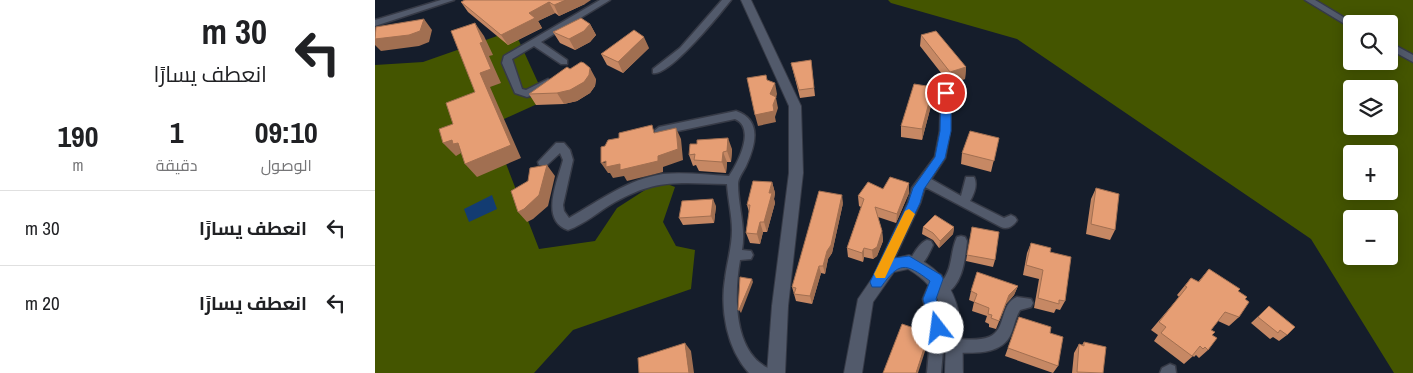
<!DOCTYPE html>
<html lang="ar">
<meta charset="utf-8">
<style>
:root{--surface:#fff;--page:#f2f2f2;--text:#202124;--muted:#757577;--line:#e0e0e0}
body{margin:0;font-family:"Archivo Narrow",Cairo,sans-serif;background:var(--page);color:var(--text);direction:rtl;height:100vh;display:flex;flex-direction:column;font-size:19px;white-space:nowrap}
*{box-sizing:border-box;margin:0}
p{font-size:16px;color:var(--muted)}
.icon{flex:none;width:28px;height:28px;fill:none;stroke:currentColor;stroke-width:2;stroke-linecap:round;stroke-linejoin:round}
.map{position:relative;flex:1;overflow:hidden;direction:ltr}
.details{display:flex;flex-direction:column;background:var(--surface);width:375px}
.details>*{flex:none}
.top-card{background:#fff;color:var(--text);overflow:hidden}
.fabs{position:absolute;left:968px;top:15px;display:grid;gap:10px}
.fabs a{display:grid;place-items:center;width:55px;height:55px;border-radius:5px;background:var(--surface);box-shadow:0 2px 12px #0003;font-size:25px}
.pin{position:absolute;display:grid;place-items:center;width:42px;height:42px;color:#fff;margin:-21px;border:2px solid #fff;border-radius:50%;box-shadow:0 1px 5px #0007}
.me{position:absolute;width:55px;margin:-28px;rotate:345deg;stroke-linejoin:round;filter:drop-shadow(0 0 4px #0008)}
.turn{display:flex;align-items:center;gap:18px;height:105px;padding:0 25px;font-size:22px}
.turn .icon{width:65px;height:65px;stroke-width:2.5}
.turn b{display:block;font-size:35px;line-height:42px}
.eta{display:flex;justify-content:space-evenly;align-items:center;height:85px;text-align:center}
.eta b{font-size:30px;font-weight:700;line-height:35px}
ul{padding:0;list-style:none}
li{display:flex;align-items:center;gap:15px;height:75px;padding:0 25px;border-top:1px solid var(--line)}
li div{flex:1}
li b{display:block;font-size:19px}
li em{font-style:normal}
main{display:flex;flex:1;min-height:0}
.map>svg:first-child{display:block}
</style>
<main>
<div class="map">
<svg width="1038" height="373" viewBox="0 0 1038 373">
<rect width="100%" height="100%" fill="#151d2b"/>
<path fill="#450" fill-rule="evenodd" d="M513 0H1038V373H1019L936 239 642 39 516 3ZM976 24H1014V61H976ZM976 89H1014V126H976ZM976 154H1014V191H976ZM976 219H1014V256H976Z
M139 30 171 100 116 125 164 249 220 241 242 208 284 181 300 187 288 222 301 246 320 250 316 289 198 330 159 373H0V65L48 62Z"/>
<path fill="#133c72" d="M117 195 122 209 94 222 89 209Z"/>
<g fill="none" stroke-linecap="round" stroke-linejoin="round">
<g stroke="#363a46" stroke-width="3">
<path id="minor" d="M66 0H79L0 26V20Z
M225 0H235L166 42 192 60V64H186L159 46 137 59 147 89 151 90 173 79 178 82 155 96 152 97 140 93 127 63 129 56Z
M347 0H356C345 14 294 77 278 73V69L305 48Z
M930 0H940L980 24H976V27L973 26Z
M1014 42 1038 55V62L1014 49Z
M571 90 576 93 575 131 570 158 556 179 586 196 591 177H599C603 185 599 194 595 201L629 218 636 215 640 217 642 220C639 226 632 230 626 227L550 187 545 203 510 278 506 280 502 278 500 274 533 203 537 188 560 157 565 131 566 93Z
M361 111C388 120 380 146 371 166 368 172 363 178 363 184 363 207 371 227 367 250L376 251 378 255 376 259 365 260C359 294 358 351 393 368L395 373H374C352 349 345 310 350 279 352 262 357 247 357 230 357 215 353 200 352 184 305 183 282 178 240 202 224 211 210 224 193 230 164 220 183 180 188 160L185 153 172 165H164L163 162 181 143H189L195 150 198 160 188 205 189 211 194 218C224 201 253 179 288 174 310 172 332 175 354 176 363 163 381 128 360 119L284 135 279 131 284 127Z
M586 236 590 237 592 241C590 259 588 287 568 295L564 293 562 299 570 328 566 373H552L556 328 548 299 558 275 562 273 566 275 568 280C578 267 575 252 582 237Z
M552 240 556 241 558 245C554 254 546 272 535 268L533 264C537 256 544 243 552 240Z
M642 297 656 299 658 303 656 307 645 310C640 318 639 328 635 336 624 356 597 352 579 353L574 351 572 346 574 341 579 339C590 339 604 341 614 337 632 330 624 304 642 297Z
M795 364 800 366 801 373H785L787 368Z"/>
</g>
<g stroke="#363a46" stroke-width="2">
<path id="tertiary" d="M366 0H376L426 106 428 173 413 306 410 373H392L397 306 414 173V106Z
M534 255C588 275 588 324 588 373H570C571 329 576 294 533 269L519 272 498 302 487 373H469L483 299 509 261Z"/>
</g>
<use href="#minor" fill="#525a6b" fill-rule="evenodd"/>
<use href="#tertiary" fill="#525a6b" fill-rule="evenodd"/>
</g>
<path fill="#c68864" d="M90 0 210 4 184 16 180 13 163 21 167 28 133 45 93 12 86 2Z
M215 24 221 35 215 42 200 50 185 43 178 32Z
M546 35 591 67 590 79 574 83 545 46Z
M274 48 248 73 232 65 226 54Z
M436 60 440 96 425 98 416 63Z
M221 79 220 86 215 93 202 101 189 104 161 105 154 94Z
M558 98 547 140 526 137V126Z
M624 138 616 172 586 164 587 153Z
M357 149 356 162H352L351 173 324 171 321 165 318 166 314 155Z
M397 182 400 193 399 199 400 203 392 232H388L385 244 375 243 371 233 374 212 372 205Z
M534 183V193L521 223 503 217 507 231 508 241 502 256 498 259 489 257 488 262 473 257 472 248 486 207 484 206 483 196Z
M721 188 740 230 735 240 711 234 716 199Z
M468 203 457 253 453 259 450 274 446 273 437 304 421 301 417 287Z
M341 206 339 223 308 225 304 218Z
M548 227H579L578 234 564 248 558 240 547 234Z
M597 227 620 260 618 267 591 261Z
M656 243 675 252 690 301 685 310 681 309 679 313 659 308 664 279 648 275 652 253Z
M834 269 863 291 870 299 864 317 854 326 843 321 836 330 837 335 833 350 824 358 821 355 819 357 818 356 809 364 779 341 783 335 776 330 804 297 802 295 816 278 823 282Z
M643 286 639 295 631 304 621 329 614 327V324L610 322 612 316 597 311 599 302 594 300 596 291Z
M894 306 912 335 904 341 898 337 895 339 876 323Z
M644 317 683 366 678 373 630 356Z
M709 342 728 373H697L699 353 704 344 707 345Z"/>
<path fill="#a16f51" d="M191 0H216L210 4 184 16 179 5Z
M174 2 180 13 163 21 167 28 133 45 126 35 154 13Z
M49 19 57 30 54 42 44 46 6 51 0 45V39Z
M100 23 109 36 118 55 114 56 126 83 115 87 146 158 102 177 90 164 105 73Z
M215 24 221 35 215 42 200 50 194 39Z
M269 37 274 48 248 73 243 62Z
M591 67 590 79 574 83 575 72Z
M215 68 221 79 220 86 215 93 202 101 189 104 182 93Z
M400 83 402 94 401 98 403 108 400 117 401 122 383 126 380 115 395 94Z
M558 87V98L547 140V129Z
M301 128 306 139 308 160 288 167V172L252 181 249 176 238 178 235 173H233L226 163 283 156Z
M353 138 357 149 356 162 352 151Z
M77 140 83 143 86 153 81 156 68 143Z
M348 152 352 162 351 173 347 162Z
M172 165 180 176 173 206 158 219 152 222 143 212Z
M397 182 400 193 399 199 400 203 392 232 389 222 394 193Z
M534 183V193L521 223 522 214Z
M467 195 468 203 457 253 453 259 450 274 448 266Z
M338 199 341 206 339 223 336 216Z
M385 222 388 232 385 244 382 234Z
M579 227 578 234 564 248 565 241Z
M507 231 508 241 502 256 498 259 497 250Z
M489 248V257L488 262 487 253Z
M444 266 446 273 437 304 435 296Z
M377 279 378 282 366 313 364 310Z
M643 286 639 295 631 304 621 329 634 295Z
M554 333 553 342 543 373H541Z
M310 343 316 351 319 373H314Z"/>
<path fill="#e69e74" stroke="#a16f51" d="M90 0H191L179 5 174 2 154 13 160 18 126 35 86 2Z
M206 18 215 24 209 31 194 39 178 32Z
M49 19 45 31 34 35 0 39 1 27Z
M100 23 108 42 105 43 116 69 105 73 136 145 90 164 83 143 78 144 77 140 68 143 64 129 78 124 71 103 100 92 76 31Z
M259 30 269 37 243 62 226 54Z
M561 31 591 67 575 72 546 35Z
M436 60 439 88 424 90 416 63Z
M206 62 209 63 215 68 214 75 209 82 195 90 182 93 154 94 192 67 195 69Z
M391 75 392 80 400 83 395 94 401 97 398 105 399 111 380 115 372 78Z
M539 84 558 87 547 129 526 126Z
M277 125 279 133 301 128 303 149 283 156V161L245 170V164L231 167V161L226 163V147L230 146 233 140 244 138V133Z
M595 131 624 138 619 161 587 153Z
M353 138 352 151 348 152 347 162 319 160 320 154 314 155 315 144H322V140Z
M172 165 164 195 149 209 143 212 136 191 153 181 155 168Z
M515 177 534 183 522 214 500 207 507 231 502 247 497 250 489 248 487 253 472 248 489 199 483 196 493 182 508 189Z
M378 181 397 182 394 193H397L389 222H385L382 234 371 233 375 205H372Z
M721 188 744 194 740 230 716 224Z
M444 191 467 195 456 245 452 251 448 266H444L435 296 419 294 421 288 417 287Z
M338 199 336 216 304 218 307 201Z
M560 215 579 227 565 241 558 233 548 227Z
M597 227 624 232 620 260 592 255Z
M656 243 676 248 675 252 696 257 690 301 684 300V304L663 298 668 270 651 265Z
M834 269 865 289 863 291 872 297 870 299 874 302 864 317 850 312 836 330 840 332 837 335 842 338 833 350 830 347 828 349 825 346 817 356 786 333 791 327 784 322 812 287 810 286 816 278 824 282Z
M602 272 643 286 634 295 624 321 616 318 617 315 613 314 614 308 599 302 602 294 596 291Z
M365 277 377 279 364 310H363Z
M894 306 920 327 912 335 905 330 903 333 883 317Z
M644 317 676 327 675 333 688 337 683 366 633 348Z
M527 324 554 333 541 373H508Z
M709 342 731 347 728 373 702 372 704 344 709 346Z
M310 343 314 373H264L263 358Z"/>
<path fill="#1a73e8" stroke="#114b97" d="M571 90 576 93V131L570 158 549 189 545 203 519 258 534 256 566 275 568 279 561 299 570 328 568 333 563 335 558 333 556 328 548 299 555 281C530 262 524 262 506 287H497L495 282 533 203 538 188 560 157 565 131 566 93Z"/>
<path fill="#f59e0b" d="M534 209 540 214 510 278H501L499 274 501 270 530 211Z"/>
</svg>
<div class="fabs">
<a><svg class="icon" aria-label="search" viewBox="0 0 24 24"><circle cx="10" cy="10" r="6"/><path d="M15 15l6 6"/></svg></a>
<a><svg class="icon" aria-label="layers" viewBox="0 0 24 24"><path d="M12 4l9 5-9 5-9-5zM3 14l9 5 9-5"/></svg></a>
<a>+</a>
<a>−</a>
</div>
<div class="pin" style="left:571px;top:93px;background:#d93025"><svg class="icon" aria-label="arrive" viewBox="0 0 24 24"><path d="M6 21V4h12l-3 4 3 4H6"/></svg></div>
<svg class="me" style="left:563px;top:328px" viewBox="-20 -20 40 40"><circle r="19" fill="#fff"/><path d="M0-13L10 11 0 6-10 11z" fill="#1a73e8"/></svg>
</div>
<section class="details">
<div class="top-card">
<div class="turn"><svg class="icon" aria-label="left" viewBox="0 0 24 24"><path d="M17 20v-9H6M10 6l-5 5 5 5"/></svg><div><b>30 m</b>انعطف يسارًا</div></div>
</div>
<div class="eta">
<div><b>09:10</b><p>الوصول</p></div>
<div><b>1</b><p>دقيقة</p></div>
<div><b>190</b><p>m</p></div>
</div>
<ul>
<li><svg class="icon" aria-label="left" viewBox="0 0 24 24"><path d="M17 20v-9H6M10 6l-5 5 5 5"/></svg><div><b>انعطف يسارًا</b></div><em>30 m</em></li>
<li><svg class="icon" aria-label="left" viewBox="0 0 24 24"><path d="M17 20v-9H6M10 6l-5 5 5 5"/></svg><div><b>انعطف يسارًا</b></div><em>20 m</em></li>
</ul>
</section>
</main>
